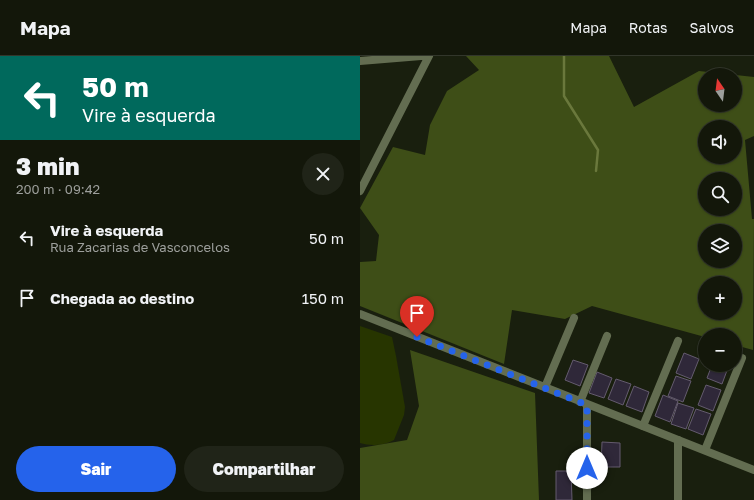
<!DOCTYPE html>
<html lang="pt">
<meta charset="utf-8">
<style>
:root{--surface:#13170a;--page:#202418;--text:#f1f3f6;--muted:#9d9f9c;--line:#32362b;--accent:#2563eb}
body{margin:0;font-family:"Golos Text",sans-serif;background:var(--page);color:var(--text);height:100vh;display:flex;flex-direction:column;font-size:15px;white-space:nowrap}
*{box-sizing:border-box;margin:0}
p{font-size:13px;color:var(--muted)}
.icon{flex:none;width:22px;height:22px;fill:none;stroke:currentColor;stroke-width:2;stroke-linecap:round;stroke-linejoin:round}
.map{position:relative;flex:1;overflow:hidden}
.sheet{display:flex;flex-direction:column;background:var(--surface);width:360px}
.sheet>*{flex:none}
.banner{background:#00695c;color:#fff;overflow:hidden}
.needle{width:26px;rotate:346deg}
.buttons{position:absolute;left:338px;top:12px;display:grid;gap:8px}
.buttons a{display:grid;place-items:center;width:44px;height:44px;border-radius:50%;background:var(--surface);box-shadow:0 1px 3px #0004,0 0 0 1px var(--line);font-size:20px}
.pin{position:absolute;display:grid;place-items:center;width:34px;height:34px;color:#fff;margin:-41px -17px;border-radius:50% 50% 50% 0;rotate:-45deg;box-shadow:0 0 4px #0007}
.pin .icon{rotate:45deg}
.me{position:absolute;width:44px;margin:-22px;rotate:0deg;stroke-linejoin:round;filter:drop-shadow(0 0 3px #0008)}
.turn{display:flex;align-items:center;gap:14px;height:84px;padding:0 16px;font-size:18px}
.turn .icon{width:52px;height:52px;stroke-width:2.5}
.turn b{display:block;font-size:28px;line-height:34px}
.round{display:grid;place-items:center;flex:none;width:42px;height:42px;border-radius:21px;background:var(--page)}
.overview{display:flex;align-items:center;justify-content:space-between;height:68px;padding:0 16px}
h1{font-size:24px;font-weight:800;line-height:30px}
.button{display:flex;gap:8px;margin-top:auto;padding:8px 16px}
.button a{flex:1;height:46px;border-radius:24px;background:var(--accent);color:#fff;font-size:16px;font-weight:800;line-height:46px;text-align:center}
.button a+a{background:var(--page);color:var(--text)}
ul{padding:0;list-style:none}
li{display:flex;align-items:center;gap:12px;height:60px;padding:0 16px}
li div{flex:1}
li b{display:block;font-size:15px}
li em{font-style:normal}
header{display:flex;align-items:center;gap:24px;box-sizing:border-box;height:56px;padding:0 20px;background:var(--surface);border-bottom:1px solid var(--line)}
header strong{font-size:19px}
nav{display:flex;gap:22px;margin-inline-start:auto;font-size:14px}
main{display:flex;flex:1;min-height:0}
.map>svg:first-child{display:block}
</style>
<header>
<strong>Mapa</strong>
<nav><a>Mapa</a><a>Rotas</a><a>Salvos</a></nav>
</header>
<main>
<section class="sheet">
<div class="banner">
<div class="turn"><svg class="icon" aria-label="left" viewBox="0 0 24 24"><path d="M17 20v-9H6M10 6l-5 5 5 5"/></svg><div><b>50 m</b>Vire à esquerda</div></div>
</div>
<div class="overview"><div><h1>3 min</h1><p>200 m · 09:42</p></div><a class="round"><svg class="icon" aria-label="close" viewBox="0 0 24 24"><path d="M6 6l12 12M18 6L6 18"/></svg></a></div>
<ul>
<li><svg class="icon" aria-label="left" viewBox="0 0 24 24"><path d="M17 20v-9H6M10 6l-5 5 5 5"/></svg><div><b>Vire à esquerda</b><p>Rua Zacarias de Vasconcelos</p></div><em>50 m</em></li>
<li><svg class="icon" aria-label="arrive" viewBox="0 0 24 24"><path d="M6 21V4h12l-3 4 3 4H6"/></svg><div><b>Chegada ao destino</b></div><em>150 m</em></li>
</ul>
<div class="button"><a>Sair</a><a>Compartilhar</a></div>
</section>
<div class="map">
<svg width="394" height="444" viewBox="0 0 394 444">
<rect width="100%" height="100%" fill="#191f0e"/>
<path fill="#273500" d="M0 270 32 281 36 300 45 351 44 359 34 384C24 390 10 390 0 387Z"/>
<path fill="#3e4e17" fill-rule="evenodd" d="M106 0H249L274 51 339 15 394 21V80L385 84 392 163H394L393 294 375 289V279H345V281L232 250 205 263 152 254 144 308 0 250V206L16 205 19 179 0 152 33 91 65 99 70 69 87 35 119 14ZM345 19H375V49H345ZM345 71H375V101H345ZM345 123H375V153H345ZM345 175H375V205H345ZM345 227H375V257H345Z
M50 294 175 337 179 444H0V392L47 384 59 350Z"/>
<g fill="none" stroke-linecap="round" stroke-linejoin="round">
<path stroke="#6a783c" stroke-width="2.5" d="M204 0V40L238 94 236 115"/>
</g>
<path fill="#2f2839" stroke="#645b6e" d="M324 297 339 303 331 323 316 317Z
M213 304 228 309 220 330 205 324Z
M352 309H369L362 328 347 322Z
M237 316 252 322 244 342 229 337Z
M316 320 331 325 323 346 308 340Z
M256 323 271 328 263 349 248 343Z
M346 329 361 334 353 355 338 349Z
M274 330 289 336 282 356 266 350Z
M303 339 318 345 310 366 295 360Z
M318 347 334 352 326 373 311 368Z
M336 353 351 358 343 379 328 373Z
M242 386 260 387V411H241Z
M196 415H211L212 444H196Z"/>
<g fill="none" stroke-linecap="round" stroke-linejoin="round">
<path stroke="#636d51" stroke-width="8" d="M185 331 214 262
M220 346 247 280
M227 349V444
M283 370 318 285
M345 394 382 302
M318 444V384"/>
<path stroke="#636d51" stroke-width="8" d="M0 5 61 0
M0 135 69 0
M0 258 394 414"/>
</g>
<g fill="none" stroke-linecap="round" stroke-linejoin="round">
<path stroke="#2563eb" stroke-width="7" stroke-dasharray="0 12.6" d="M57 281 227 349V412"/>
</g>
</svg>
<div class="buttons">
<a><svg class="needle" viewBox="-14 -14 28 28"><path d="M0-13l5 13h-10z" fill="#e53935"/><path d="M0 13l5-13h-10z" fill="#9d9f9c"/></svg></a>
<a><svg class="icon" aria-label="sound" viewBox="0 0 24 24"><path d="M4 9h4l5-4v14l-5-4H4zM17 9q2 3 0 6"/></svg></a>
<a><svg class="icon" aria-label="search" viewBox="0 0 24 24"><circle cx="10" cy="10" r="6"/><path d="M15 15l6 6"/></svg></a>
<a><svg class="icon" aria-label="layers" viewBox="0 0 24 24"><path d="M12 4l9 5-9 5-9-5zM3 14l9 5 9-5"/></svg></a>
<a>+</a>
<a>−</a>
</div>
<div class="pin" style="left:57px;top:281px;background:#d93025"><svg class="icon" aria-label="arrive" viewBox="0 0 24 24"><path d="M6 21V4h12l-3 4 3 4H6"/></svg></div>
<svg class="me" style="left:227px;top:412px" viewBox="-20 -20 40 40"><circle r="19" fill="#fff"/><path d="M0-13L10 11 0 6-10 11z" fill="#2563eb"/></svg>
</div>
</main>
